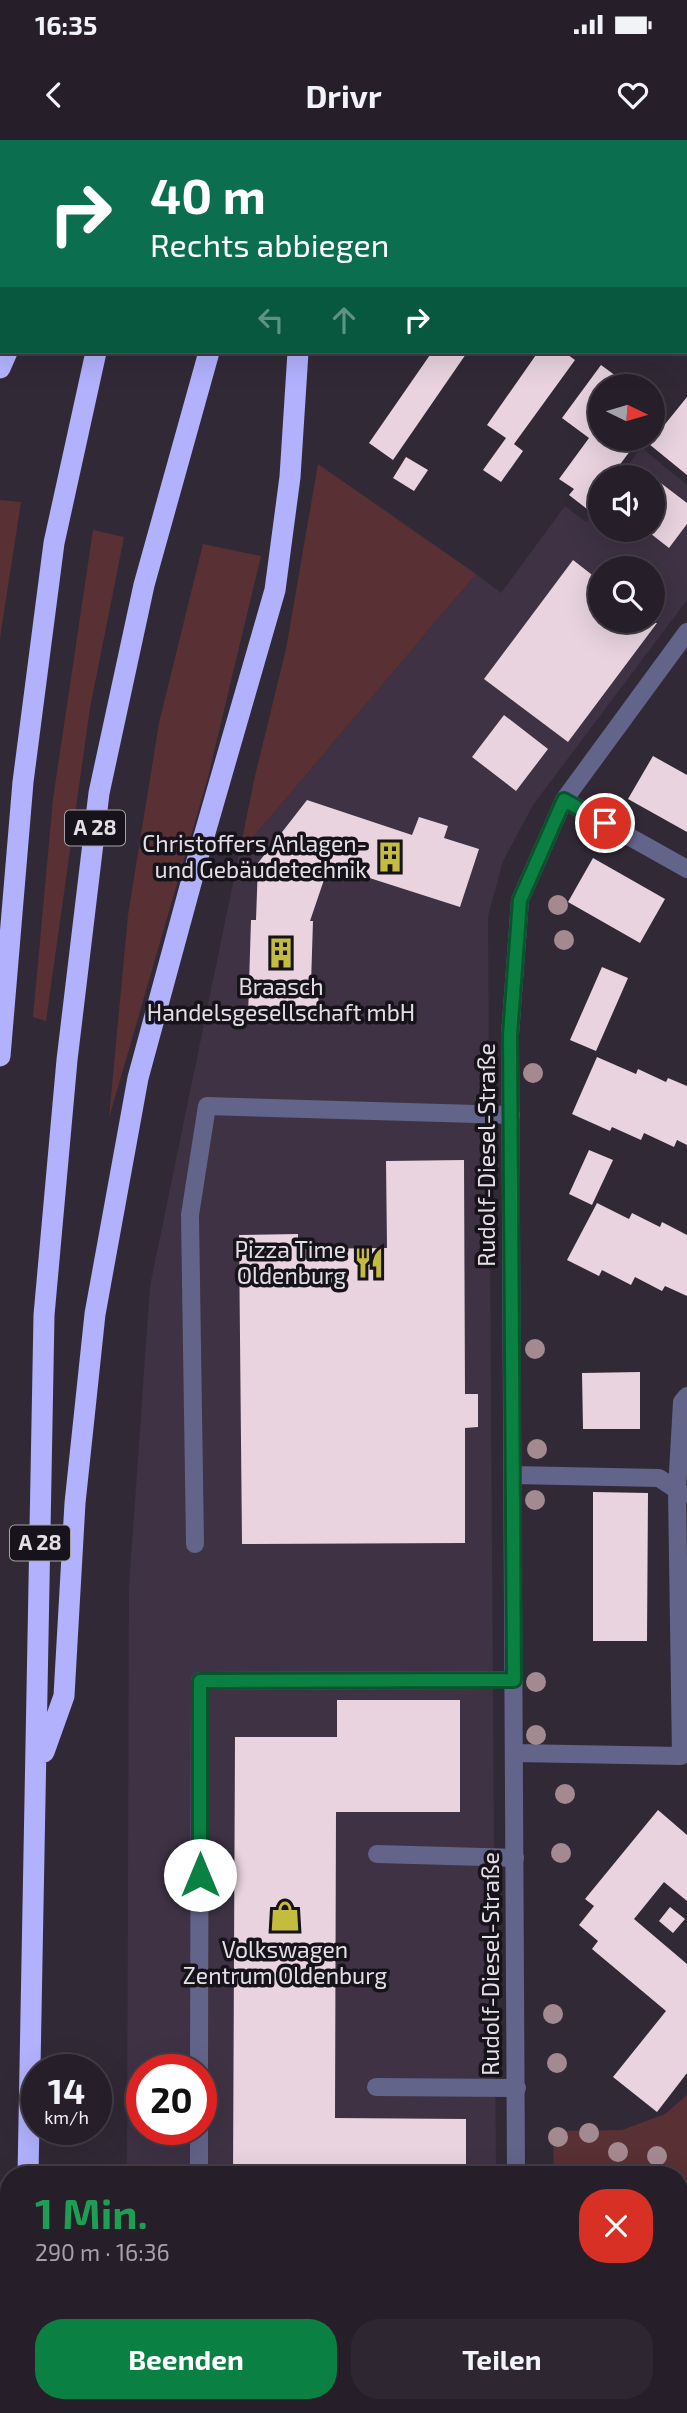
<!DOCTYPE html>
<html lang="de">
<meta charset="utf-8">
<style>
:root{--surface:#261f29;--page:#2e2731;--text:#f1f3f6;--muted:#a4a2a8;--line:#423d46;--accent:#0b8043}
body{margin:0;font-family:"Exo 2",sans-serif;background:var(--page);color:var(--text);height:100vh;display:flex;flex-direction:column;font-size:26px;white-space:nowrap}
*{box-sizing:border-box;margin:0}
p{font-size:23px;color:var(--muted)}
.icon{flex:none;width:38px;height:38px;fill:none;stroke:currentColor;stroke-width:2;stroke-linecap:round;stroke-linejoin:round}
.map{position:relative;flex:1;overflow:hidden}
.drawer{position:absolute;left:0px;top:2026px;width:688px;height:247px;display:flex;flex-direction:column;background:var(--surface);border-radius:28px 28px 0 0;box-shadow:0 7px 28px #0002,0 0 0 2px var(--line)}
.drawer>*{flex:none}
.hud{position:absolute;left:0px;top:0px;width:688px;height:214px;box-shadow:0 7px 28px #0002,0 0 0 2px var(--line);background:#0b6e4f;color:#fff;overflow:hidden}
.needle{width:46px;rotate:95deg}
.controls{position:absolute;left:588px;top:234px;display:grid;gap:14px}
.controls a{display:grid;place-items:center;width:77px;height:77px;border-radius:50%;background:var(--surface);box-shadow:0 7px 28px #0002,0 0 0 2px var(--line);font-size:35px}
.speed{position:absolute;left:21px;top:1914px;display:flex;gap:14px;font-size:35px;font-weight:700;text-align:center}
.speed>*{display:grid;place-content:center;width:91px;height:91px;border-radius:50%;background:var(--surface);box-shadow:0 7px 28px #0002,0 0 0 2px var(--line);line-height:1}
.speed small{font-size:18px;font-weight:400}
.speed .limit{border:10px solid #d22;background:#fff;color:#111}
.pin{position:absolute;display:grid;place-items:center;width:60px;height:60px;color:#fff;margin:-30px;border:4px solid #fff;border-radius:50%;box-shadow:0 2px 7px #0007}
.me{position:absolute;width:77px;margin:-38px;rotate:0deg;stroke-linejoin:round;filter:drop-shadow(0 0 5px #0008)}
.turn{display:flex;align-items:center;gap:24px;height:147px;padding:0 35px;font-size:32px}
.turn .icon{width:91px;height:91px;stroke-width:2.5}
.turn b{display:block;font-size:49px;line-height:60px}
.lanes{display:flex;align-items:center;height:66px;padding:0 35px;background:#0003;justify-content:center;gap:35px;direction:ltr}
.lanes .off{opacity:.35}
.round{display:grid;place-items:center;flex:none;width:74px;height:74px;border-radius:28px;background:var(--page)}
.head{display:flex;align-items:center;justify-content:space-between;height:119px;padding:0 35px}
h1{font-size:42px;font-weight:700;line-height:52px;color:#1e9e55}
.button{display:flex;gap:14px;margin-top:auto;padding:14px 35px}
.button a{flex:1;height:80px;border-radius:28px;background:var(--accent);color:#fff;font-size:28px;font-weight:700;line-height:80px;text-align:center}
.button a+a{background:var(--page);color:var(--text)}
.status{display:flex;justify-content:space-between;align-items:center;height:49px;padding:0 35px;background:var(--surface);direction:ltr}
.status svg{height:19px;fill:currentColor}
header{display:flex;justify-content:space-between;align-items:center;height:91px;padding:0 35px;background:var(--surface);font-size:32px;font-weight:700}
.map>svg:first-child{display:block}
</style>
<div class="status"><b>16:35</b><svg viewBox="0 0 49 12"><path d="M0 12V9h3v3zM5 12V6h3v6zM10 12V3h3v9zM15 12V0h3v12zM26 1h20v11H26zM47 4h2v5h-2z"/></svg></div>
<header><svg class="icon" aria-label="back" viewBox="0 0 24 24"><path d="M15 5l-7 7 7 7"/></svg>Drivr<svg class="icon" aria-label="heart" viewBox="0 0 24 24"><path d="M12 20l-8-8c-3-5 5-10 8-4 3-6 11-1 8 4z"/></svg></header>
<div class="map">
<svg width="687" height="2273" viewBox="0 0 687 2273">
<rect width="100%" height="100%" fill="#322937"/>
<path fill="#3e3244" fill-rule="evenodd" d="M641 307 687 345V460L533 665 503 721 488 776 496 2035H127L129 1447 150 1146 239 714 476 434 501 453 565 366 586 382 600 363V390H653V338H619ZM600 429H653V481H600ZM142 1930H201V1990H142Z"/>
<path fill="#593034" d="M318 324 476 434 239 714 255 636 286 509Z
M0 360 21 362 0 498Z
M93 390 124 397 90 568 46 881 33 877 53 659Z
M203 404 261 416 208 637 109 978 128 775 159 583Z
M687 1955V2273H559V2265L679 2264V2035H554L553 1991 622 1990 665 1974Z"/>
<path fill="#00132d" d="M687 2095V2198L679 2197V2112Z"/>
<path fill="#e8d3de" d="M432 212H463L466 214 393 320 369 303Z
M538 212H564L575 220 514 304 523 311 501 342 483 330 506 298 487 285Z
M601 225 631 247H600V299L609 305 614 299 630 311 610 338H600V351L587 369 569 355 574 349 559 339 589 298 562 278Z
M687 257V335L649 304Z
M406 317 428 330 414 351 393 338Z
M645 331 687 363V384L669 408 646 390H653V338H639Z
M573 420 600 441V481L657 483 568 602 484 539Z
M504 575 548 609 516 651 472 617Z
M653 616 687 635V692L628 659Z
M307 660 412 695 419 677 448 686 444 698 479 709 460 767 329 725 310 781H313L311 844H319L318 879 248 877 251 780H256L258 723Z
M593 718 665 759 640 803 568 762Z
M602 827 628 838 596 911 570 900Z
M597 917 636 934 638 929 666 942 668 938 687 946V1005L677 1000 674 1007 644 993 641 1000 612 987 610 991 572 974Z
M589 1010 613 1020 592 1065 569 1054Z
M464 1020 465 1254H478V1287L465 1288V1403L242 1404 239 1095 298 1094V1109L387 1108 386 1021Z
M597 1063 629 1079 632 1073 660 1087 662 1082 687 1095V1156L665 1146 662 1151 635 1137 631 1145 602 1130 599 1136 567 1120Z
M640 1232V1289H583L582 1233Z
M593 1352 648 1353 647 1501H593Z
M337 1560H460V1672H336L335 1978 466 1979V2035H233L235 1597H337Z
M658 1670 687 1695V1761L664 1742 634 1779 687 1824V1933L657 1972 613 1937 666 1871 592 1809 598 1801 579 1785 594 1766 585 1759Z
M670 1767 685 1779 673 1793 659 1781Z"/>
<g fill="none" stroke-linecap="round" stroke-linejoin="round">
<path stroke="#716975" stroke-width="4.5" stroke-dasharray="7 3.5" stroke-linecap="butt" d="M654 0 658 2
M679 2241 687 2238
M596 2273 619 2264"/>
<path stroke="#63648a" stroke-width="18" d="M80 2 81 0
M0 111 2 109
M195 1404 190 1075 207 966 511 975
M377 1714 515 1718
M199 1930 200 1541 514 1540
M376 1947 517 1948
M199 2035V1990"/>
<path stroke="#63648a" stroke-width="18" d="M595 0 599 2
M686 42 687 43
M564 660 687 729
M513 1335 659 1338 683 1354
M515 1613 681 1616 677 1350 682 1262 687 1256
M516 2035 510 895 520 760 564 660 687 492
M0 2213 9 2214
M302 2264 338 2273
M509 2273 510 2264"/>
<path stroke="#b1b1fd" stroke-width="21" d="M142 2 144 0
M159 2V0
M285 2V0
M316 2 317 0
M0 228 7 212
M0 916 23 642 54 403 96 212
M44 1612 64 1556 75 1363 95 1174 138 938 200 710 275 450 290 337 298 212
M28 2035 44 1175 67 920 99 653 144 445 209 212
M24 2273V2264"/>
</g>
<g fill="#a38a91">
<circle cx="558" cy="765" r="10"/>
<circle cx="564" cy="800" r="10"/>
<circle cx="533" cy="933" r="10"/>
<circle cx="535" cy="1209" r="10"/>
<circle cx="537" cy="1309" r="10"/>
<circle cx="535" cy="1360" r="10"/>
<circle cx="536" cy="1542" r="10"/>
<circle cx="536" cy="1595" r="10"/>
<circle cx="565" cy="1654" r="10"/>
<circle cx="561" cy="1713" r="10"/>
<circle cx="553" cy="1874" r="10"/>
<circle cx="557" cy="1923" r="10"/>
<circle cx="589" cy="1993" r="10"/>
<circle cx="558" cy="1997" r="10"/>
<circle cx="618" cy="2012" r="10"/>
<circle cx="657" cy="2016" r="10"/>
</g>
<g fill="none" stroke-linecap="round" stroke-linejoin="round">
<g stroke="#07532c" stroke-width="18">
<path id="route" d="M200 1735V1541L514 1540 510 895 520 760 564 660 605 683"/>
</g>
<use href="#route" stroke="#0b8043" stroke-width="12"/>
</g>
<defs>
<g id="building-bare" transform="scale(2.415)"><path d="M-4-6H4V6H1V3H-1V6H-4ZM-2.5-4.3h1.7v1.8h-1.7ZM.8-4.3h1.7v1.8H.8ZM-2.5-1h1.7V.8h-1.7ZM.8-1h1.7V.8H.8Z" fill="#c4bc3e" stroke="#17131a" stroke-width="2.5" paint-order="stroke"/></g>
<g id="restaurant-bare" transform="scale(2.415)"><path d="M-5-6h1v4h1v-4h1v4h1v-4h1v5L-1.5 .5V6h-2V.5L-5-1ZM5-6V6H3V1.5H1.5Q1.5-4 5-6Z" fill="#c4bc3e" stroke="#17131a" stroke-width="2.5" paint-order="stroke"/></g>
<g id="shop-bare" transform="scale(2.415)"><path d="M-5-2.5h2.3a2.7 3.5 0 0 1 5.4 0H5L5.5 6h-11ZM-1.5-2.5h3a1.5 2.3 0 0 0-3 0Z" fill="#c4bc3e" stroke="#17131a" stroke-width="2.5" paint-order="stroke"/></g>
</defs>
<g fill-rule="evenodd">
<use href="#building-bare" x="390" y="717"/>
<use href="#building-bare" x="281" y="813"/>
<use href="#restaurant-bare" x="369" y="1123"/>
<use href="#shop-bare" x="285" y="1776"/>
</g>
<g text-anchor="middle" stroke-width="7" stroke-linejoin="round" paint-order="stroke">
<g fill="#17131a" stroke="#a6a1aa" stroke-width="2">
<rect x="65" y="670.5" width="60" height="35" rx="5"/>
<rect x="10" y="1385.5" width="60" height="35" rx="5"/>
</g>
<g font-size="21" font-weight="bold" fill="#e4dee7">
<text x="95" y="695">A 28</text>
<text x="40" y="1410">A 28</text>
</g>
<g font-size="23" fill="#e4dee7" stroke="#17131a" text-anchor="end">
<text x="367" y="712">Christoffers Anlagen-<tspan x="367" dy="26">und Gebäudetechnik</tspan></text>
<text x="281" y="855" text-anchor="middle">Braasch<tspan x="281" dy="26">Handelsgesellschaft mbH</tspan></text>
<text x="346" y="1118">Pizza Time<tspan x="346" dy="26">Oldenburg</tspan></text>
<text x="285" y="1818" text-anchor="middle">Volkswagen<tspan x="285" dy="26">Zentrum Oldenburg</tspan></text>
</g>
<g font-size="23" fill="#e4dee7" stroke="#17131a">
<text transform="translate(487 1015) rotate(-90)" y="8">Rudolf-Diesel-Straße</text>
<text transform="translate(491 1824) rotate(-90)" y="8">Rudolf-Diesel-Straße</text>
</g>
</g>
</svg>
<div class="controls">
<a><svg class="needle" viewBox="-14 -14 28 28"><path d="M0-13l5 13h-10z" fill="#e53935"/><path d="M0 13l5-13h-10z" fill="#a4a2a8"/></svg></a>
<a><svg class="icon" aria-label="sound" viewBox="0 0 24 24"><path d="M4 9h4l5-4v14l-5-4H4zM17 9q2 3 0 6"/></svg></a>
<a><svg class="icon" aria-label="search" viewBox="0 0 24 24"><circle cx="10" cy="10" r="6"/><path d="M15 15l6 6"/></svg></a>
</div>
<div class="speed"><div>14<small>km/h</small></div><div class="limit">20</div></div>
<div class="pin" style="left:605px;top:683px;background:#d93025"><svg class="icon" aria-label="arrive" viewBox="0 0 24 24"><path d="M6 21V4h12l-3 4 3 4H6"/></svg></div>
<svg class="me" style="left:200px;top:1735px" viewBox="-20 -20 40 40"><circle r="19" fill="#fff"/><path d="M0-13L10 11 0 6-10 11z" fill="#0b8043"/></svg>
<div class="hud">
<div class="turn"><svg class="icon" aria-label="right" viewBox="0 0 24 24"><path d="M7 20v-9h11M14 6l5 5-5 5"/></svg><div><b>40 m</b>Rechts abbiegen</div></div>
<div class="lanes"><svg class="icon off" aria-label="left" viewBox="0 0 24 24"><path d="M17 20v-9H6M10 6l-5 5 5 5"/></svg><svg class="icon off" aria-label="ahead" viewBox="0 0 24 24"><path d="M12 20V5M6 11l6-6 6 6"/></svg><svg class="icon" aria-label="right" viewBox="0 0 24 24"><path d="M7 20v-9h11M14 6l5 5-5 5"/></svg></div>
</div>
<section class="drawer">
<div class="head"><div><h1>1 Min.</h1><p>290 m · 16:36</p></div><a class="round" style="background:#d93025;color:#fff"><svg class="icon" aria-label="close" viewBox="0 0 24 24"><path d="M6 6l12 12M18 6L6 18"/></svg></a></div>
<div class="button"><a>Beenden</a><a>Teilen</a></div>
</section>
</div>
